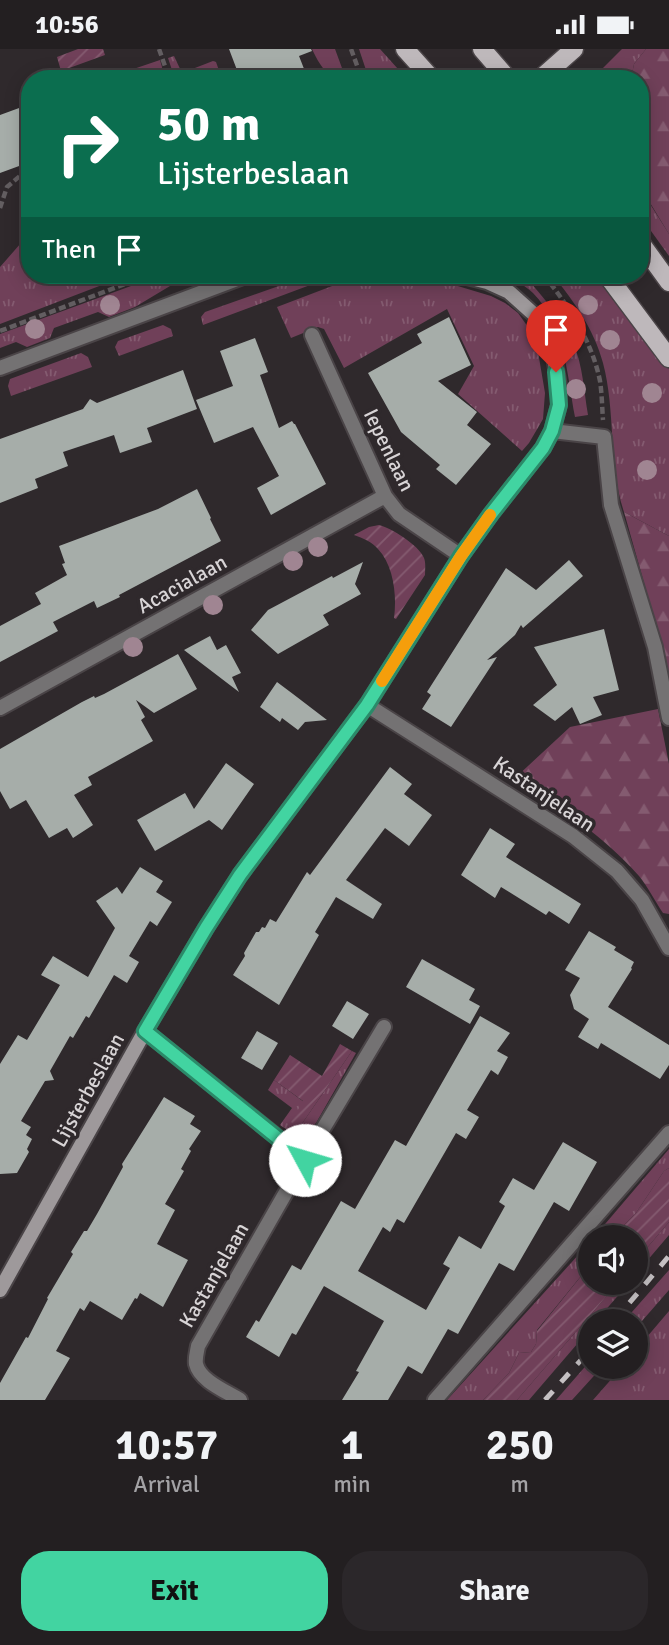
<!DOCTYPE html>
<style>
:root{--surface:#231f21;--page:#2b272a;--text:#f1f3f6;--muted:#a3a2a5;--line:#403d3f;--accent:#42d4a1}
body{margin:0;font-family:Signika,sans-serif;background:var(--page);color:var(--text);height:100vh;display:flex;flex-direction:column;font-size:26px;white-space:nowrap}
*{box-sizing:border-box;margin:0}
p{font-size:23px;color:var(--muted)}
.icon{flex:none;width:38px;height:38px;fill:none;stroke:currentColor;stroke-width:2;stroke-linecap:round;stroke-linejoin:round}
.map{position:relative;height:1351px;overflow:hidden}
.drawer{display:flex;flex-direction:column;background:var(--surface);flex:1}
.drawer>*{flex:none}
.guide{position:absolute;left:21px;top:21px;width:628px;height:214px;border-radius:28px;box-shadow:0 4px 18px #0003,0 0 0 2px var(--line);background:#0b6e4f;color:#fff;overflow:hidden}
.tools{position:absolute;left:578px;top:1176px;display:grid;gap:14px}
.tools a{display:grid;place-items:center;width:70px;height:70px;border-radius:50%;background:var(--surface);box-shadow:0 4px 18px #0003,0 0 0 2px var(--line);font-size:35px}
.pin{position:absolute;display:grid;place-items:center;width:60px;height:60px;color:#fff;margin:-72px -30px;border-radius:50% 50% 50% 0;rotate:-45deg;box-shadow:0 0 7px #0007}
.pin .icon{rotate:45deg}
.me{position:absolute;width:77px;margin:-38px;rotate:309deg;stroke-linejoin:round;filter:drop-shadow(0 0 5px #0008)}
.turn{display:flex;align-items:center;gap:24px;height:147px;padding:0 21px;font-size:32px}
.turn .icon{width:91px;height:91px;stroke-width:2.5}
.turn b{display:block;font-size:49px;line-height:60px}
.then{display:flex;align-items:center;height:66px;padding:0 21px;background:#0003;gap:14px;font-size:26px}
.eta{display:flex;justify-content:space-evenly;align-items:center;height:119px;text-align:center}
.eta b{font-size:42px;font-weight:700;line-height:49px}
.primary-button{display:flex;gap:14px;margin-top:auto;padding:14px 21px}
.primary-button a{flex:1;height:80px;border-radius:28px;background:var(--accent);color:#111;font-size:28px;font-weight:700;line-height:80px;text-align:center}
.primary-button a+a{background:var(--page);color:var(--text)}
.status{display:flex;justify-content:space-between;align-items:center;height:49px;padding:0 35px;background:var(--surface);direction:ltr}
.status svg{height:19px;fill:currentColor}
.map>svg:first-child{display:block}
</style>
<div class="status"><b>10:56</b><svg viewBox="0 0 49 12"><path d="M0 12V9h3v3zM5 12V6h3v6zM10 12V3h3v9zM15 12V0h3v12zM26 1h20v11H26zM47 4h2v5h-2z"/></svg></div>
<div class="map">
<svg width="669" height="1351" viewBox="0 0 669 1351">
<defs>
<pattern id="grass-tufts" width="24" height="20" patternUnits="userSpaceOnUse" patternTransform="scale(1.75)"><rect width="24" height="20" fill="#704059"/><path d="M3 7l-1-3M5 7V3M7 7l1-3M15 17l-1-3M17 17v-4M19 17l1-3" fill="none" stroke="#845b70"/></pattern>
<pattern id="forest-firs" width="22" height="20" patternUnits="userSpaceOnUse" patternTransform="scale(1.75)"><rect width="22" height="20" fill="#704059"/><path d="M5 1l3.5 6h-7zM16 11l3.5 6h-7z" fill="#845b70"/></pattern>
<pattern id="garden-furrows" width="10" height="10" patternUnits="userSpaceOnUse" patternTransform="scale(1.75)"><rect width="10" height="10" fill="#704059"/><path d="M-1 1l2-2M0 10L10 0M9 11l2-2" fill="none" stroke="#845b70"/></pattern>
</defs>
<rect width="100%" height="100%" fill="#2f292c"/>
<path fill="url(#grass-tufts)" d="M312 0H335L346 30C327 30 319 15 312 0Z
M359 0H380L407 30H369Z
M622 0H646L634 15 631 30H597L602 24 603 19Z
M174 7 182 24 213 12 216 13 222 30H170L172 21 168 9Z
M160 11 162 18 161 30H104Z
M640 139 669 185V207L641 168Z
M30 175V226H128L0 275V218L21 194Z
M161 226H178L180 231 135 258 109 268 98 263 54 279 50 289 27 298 16 293 0 299V285Z
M310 226H337L203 276 201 268 205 263Z
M361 226H421L491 247 505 254 518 264 528 278 537 297 545 344 543 370 529 394 522 402 458 345 474 317 447 260 344 319 324 280 318 278 291 289 277 258Z
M505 226H524C542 247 562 269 573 294 583 316 584 343 588 366L575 368C567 325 565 277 533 244 525 236 514 231 505 226Z
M553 226H596L669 320V487L624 463C608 415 616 363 603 314 594 280 574 253 553 226Z
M163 276 171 280 173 287 119 307 115 298 118 292Z
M81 304 88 308 92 318 11 347 8 337 10 330Z
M352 1002 356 1004 316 1074C302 1088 295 1087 280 1076L292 1059 268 1041 274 1031 304 1053 299 1079Z
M669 1100V1119L664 1122 636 1164 612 1188H594Z
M669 1173V1186L635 1226V1213Z
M590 1193V1216L537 1281 536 1295 531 1303 519 1304 509 1324 483 1351H447Z
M669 1221V1241L635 1280V1272H624Z
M618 1234H629L596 1272H590V1280L529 1351H517Z
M669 1262V1351H593L622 1318H635V1302Z
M590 1312V1318H602L572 1351H556Z"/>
<path fill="url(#forest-firs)" d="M646 0H669V185L641 139 640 30H631L634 15Z
M624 463 669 487V631L663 601Z
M658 660 669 715V865L663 864C655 852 648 838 639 827 602 785 560 759 514 730L570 678Z"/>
<path fill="url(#garden-furrows)" d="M78 0H103L105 6 61 22 57 8Z
M379 476C391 479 419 496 424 509 426 514 425 520 425 526L396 570 394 569C397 547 394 517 378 500 372 493 363 489 354 486L369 478Z
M340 995 352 1002 299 1079 291 1073 303 1052 274 1031 290 1006 322 1027Z
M669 1119V1173L635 1213V1188H612L636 1164 664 1122Z
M590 1216V1234H618L517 1351H483L509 1324 519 1304 531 1303 536 1295 537 1282Z"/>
<path fill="#a6ada9" d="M229 0H311L312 2 299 7 308 30H264L261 21 240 29Z
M30 55V113L0 124V66Z
M449 268 471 316 438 332 477 363 467 376 491 395 456 436 436 420 440 416 401 383 368 324 422 294 417 285Z
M255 289 268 323 260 326 279 379 292 372 294 375H295L326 435 271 466 257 439 279 427 253 378 214 394 196 351 233 337 220 302Z
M183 321 197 360 147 379 152 393 120 404 114 386 63 403 68 417 35 430 38 439 0 454V390L83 360 90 350 97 354Z
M197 440 211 469 210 470 221 492 119 546 120 548 97 559 94 552 53 573 58 582 0 613V577L41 555 35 544 67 526 62 515 65 514 59 497 158 460Z
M569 511 583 527 523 579 521 576 515 586 487 611 497 608 451 678 422 660 431 646 427 643 506 519 536 541Z
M363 513 355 535 361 545 323 566 329 576 278 605 251 581 268 561 332 527 333 529Z
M604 580 619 641 593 648 602 666 580 675 572 658 555 672 533 656 557 636 534 598Z
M210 587 217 601 226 596 241 624 232 628 239 643 184 601Z
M178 605 197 640 154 664 136 651 145 668 141 671 153 692 88 728 92 736 74 746 93 776 73 789 67 779 49 789 26 751 10 760 0 742V700L82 653 94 647 95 649 104 645Z
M277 633 293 645 327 671 305 673 298 681 282 669 280 673 260 658Z
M226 714 254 735 222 781 209 771 155 802 137 771 185 744 194 760Z
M390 718 412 735 404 745 432 766 409 797 385 779 346 831 382 855 373 870 336 848 315 883 319 886 279 956 233 926 245 907 244 904 256 883H259L262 878 265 879 270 870 276 873 307 823 310 826Z
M490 779 515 795 506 808 581 855 569 875 549 862 546 866 501 838 495 849 461 826Z
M140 818 163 832 156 843 172 853 157 877 150 872 129 907 139 913 127 934 114 926 89 969 86 967 73 989 70 987 50 1022 54 1031 45 1032 21 1072 31 1078 26 1086 32 1090 27 1100 29 1103 17 1124 0 1125V1015L18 986 27 991 60 936 41 926 53 907 88 928 115 879 96 852 117 838 122 845Z
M589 882 616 898 614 901 634 913 631 919 632 920 608 958 669 996V1016L660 1030 601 994 598 1000 578 988 589 970 574 960 570 946 580 929 565 921Z
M422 910 475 940 469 951 480 957 470 975 406 938Z
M347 952 369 965 353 990 332 977Z
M480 967 510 984 497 1002 508 1008 498 1026 491 1021 467 1061 479 1068 466 1090 456 1084 404 1174 397 1170 390 1183 383 1178 358 1222 426 1261 450 1219 443 1215 459 1187 481 1200 505 1157 499 1153 513 1129 534 1141 563 1093 597 1113 569 1162 554 1153 514 1222 499 1214 458 1285 448 1280 422 1325 408 1317 388 1351H342L359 1323 356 1322 384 1272 324 1237 296 1286 292 1284 279 1308 246 1288 256 1271 259 1273 292 1216 301 1221 341 1152 355 1160 395 1091 406 1097Z
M257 982 278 994 262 1021 241 1009Z
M164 1048 195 1067 190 1075 201 1082 189 1100 191 1102 181 1120 184 1122 165 1155 175 1161 157 1195 188 1211 163 1258 140 1244 137 1250 135 1249 122 1271 90 1252 84 1262 80 1259 56 1302 70 1309 45 1351H0V1334L26 1288 28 1289 48 1250 47 1249 73 1205 71 1203 84 1182H87L97 1165 123 1118 122 1115Z"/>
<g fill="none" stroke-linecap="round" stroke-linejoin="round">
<g stroke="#4a4447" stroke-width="18">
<path id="street" d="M312 286 385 447 399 465 461 507
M0 319 248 226
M552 382 604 388 611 456 655 598 669 669
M367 656 573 787 617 822 642 851 669 899
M0 659 385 447
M145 982 305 1110 198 1297C197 1303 195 1309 196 1315 200 1332 226 1342 240 1351
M305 1110 384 978
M435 1351 669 1084"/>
</g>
<g stroke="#4a4447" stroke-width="18">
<path id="secondary" d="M0 1241 145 982 206 879 240 826 367 656 461 507 491 465 543 399 552 382 559 356V337L554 308 538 269 509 243 487 233 459 226"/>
</g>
<g stroke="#4a4447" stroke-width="21">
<path id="primary" d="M405 0 432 30
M482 0 508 30
M540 30 574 0
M640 193 669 233
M607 226 669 309"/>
</g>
<path stroke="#635e61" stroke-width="4.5" stroke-dasharray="7 3.5" stroke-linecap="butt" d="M159 0 166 20 165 30
M351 0 362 30
M0 159 7 138 21 126 30 122
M544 226C569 258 592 292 600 332 602 345 602 358 603 371
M0 282 149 226"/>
<use href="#street" stroke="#747273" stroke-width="14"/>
<use href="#secondary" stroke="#9e999b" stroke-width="14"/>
<use href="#primary" stroke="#beb8bb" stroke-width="18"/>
<path stroke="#c5c1c3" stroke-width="5" stroke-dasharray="12 12" stroke-linecap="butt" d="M614 1272 669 1207
M545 1351 590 1301"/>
</g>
<g fill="#a08592">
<circle cx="110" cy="256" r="10"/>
<circle cx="588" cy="256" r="10"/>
<circle cx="35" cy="280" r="10"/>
<circle cx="610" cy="291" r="10"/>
<circle cx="576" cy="340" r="10"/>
<circle cx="652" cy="344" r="10"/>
<circle cx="647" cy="421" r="10"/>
<circle cx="318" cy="498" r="10"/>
<circle cx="293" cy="512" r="10"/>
<circle cx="213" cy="556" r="10"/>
<circle cx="133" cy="598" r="10"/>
</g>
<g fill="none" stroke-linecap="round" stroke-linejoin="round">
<g stroke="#2b8a69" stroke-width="18">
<path id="route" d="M305 1111 145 982 206 879 240 826 367 656 461 507 491 465 543 399 552 382 559 356 556 323"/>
</g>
<use href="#route" stroke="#42d4a1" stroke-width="12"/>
<path stroke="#f59e0b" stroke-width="12" d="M382 632 461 507 490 466"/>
</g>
<g text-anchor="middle" stroke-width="7" stroke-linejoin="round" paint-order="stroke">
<g font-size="21" fill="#d8d4d6" stroke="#2f292c">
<text transform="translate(389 401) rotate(64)" y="7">Iepenlaan</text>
<text transform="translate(182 535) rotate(-29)" y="7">Acacialaan</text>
<text transform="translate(544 745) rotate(34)" y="7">Kastanjelaan</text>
<text transform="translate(88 1041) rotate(-61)" y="7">Lijsterbeslaan</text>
<text transform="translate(214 1226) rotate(-60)" y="7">Kastanjelaan</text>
</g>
</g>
</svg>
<div class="tools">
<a><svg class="icon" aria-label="sound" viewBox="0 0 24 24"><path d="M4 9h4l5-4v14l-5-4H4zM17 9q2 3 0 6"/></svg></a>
<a><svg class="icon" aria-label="layers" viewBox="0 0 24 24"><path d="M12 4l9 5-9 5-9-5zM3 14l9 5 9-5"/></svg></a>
</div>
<div class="pin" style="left:556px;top:323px;background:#d93025"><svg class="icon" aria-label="arrive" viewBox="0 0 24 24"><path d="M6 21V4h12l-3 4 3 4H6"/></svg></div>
<svg class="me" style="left:305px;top:1111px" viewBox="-20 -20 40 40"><circle r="19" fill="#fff"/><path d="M0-13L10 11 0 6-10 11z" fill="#42d4a1"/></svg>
<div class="guide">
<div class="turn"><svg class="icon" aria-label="right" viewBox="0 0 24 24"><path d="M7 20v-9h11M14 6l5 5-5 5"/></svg><div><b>50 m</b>Lijsterbeslaan</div></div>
<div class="then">Then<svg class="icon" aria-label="arrive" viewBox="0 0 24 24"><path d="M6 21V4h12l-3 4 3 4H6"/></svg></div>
</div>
</div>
<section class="drawer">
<div class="eta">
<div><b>10:57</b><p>Arrival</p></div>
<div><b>1</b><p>min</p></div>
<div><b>250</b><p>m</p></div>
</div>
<div class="primary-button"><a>Exit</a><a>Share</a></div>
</section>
